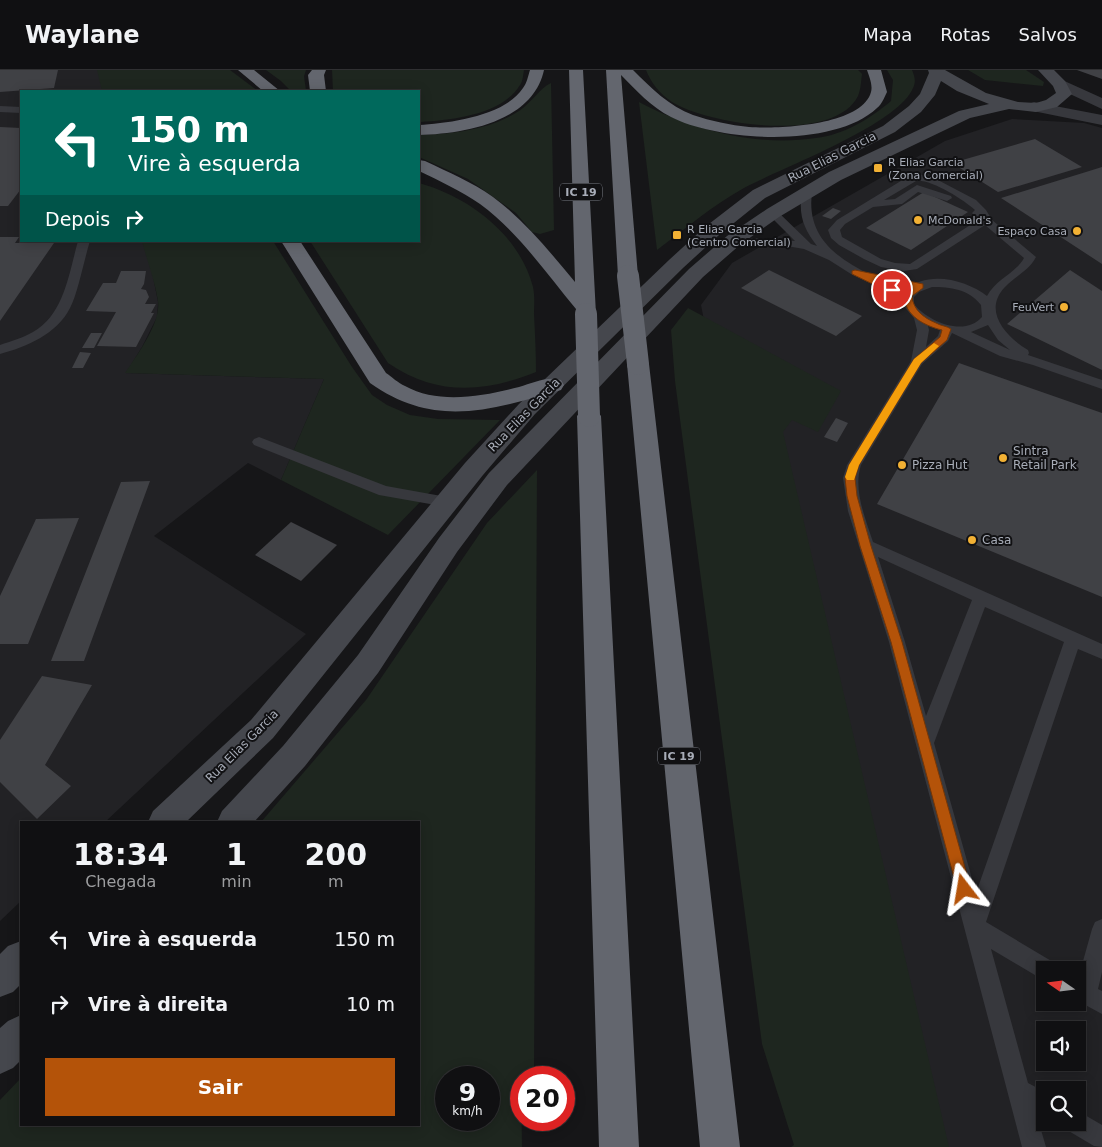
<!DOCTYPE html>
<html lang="pt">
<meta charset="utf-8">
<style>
:root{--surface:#101012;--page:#1e1e20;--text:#f1f3f6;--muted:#9c9d9f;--line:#303032;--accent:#b45309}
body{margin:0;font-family:"DejaVu Sans",sans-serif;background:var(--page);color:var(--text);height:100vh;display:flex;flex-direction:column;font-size:19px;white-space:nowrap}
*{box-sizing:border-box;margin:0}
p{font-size:16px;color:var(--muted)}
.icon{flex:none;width:28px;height:28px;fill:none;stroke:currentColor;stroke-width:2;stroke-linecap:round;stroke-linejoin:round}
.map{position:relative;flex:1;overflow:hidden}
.sheet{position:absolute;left:20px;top:751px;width:400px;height:305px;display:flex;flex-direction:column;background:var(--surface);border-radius:0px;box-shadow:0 2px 12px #0003,0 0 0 1px var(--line)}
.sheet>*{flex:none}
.hud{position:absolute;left:20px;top:20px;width:400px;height:152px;border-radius:0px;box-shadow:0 2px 12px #0003,0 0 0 1px var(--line);background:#00695c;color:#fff;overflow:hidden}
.needle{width:32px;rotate:284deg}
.fabs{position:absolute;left:1036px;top:891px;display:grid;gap:10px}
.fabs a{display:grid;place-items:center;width:50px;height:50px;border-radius:0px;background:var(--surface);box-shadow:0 2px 12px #0003,0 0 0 1px var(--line);font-size:25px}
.speed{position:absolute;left:435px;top:996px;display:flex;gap:10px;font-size:25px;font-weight:700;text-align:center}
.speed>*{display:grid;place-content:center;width:65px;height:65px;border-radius:50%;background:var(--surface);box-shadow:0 2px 12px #0003,0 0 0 1px var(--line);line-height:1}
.speed small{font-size:12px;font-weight:400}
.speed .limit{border:8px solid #d22;background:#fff;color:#111}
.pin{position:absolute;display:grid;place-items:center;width:42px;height:42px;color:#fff;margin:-21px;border:2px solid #fff;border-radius:50%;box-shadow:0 1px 5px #0007}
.me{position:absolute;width:55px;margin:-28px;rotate:346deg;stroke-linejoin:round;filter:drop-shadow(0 0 4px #0008)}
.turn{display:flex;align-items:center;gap:18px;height:105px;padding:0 25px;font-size:22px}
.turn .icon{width:65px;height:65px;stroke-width:2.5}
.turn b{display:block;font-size:35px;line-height:42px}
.then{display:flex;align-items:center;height:48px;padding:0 25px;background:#0003;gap:10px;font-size:19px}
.eta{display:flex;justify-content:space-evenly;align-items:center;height:85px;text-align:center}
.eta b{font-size:30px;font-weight:700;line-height:35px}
.cta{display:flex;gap:10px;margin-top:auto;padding:10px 25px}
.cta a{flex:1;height:58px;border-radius:0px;background:var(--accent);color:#fff;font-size:20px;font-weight:700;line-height:58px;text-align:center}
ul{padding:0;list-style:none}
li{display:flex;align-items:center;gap:15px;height:65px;padding:0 25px}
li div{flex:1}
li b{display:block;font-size:19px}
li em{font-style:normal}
header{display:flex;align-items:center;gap:30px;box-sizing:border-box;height:70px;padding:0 25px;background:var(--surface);border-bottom:1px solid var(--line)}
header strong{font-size:24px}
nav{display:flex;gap:28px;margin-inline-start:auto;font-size:18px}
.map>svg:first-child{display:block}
</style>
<header>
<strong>Waylane</strong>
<nav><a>Mapa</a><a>Rotas</a><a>Salvos</a></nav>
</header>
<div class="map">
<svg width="1102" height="1077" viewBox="0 0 1102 1077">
<rect width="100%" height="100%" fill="#161618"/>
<path fill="#222225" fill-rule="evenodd" d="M0 0H98L106 21H21V171H146L158 232 157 247 142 277 126 303 324 309 281 410 248 393 154 466 306 564 105 752H21V831L0 851Z
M1012 49 1084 53 1102 58V1077H868L701 235 732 193 945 71ZM1045 900H1078V932H1045ZM1045 960H1078V992H1045ZM1045 1020H1078V1052H1045Z"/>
<path fill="#1e261f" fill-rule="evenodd" d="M97 0H230L258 21H102Z
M266 0H306L304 6 306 21H291L281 11Z
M332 0H524C523 5 523 11 520 15 502 45 452 50 421 52H419V21H333Z
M646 0H858L862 4C861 11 861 19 858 26 834 74 709 55 672 32 660 24 651 13 646 0Z
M887 0H912C915 7 916 12 913 18 898 55 781 98 744 118 713 135 685 159 657 180L639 32C692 60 756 77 816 68 844 65 871 48 891 31L893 10Z
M968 0H1026L1044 12 1043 16 985 10Z
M551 13 554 160 540 164 532 162 516 143 468 109 419 87V65C452 64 490 60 519 41 531 33 540 18 551 13Z
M419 113C469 127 519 164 533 217 535 226 534 236 534 244 535 264 536 283 536 302 484 323 436 326 388 293L310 171H419Z
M142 171H273L352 297 372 325 387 335 410 345 438 349 500 350 388 465 281 410 324 309 125 303C137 285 161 253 158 231 155 211 147 191 142 171Z
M688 238 841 321 818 362 792 350 783 362 949 1077H791L794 1075 762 974 675 311 671 260Z
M537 400 534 1007 521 1008 522 1077H0V1030L21 1008V1055H419V752H261L366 630 487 453ZM446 1008H489V1050H446Z"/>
<path fill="#404145" d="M0 0H58L54 18 0 22Z
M1077 0H1102V9Z
M0 57 21 58V96L19 98H21V119L8 136H0Z
M1035 69 1082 97 998 122 952 93Z
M1102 97V194L1001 128 1086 102Z
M924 122 968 142 911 180 866 158Z
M833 138 841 141 831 149 822 146Z
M0 167H19L15 173H54L0 251Z
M769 200 862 246 836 266 741 218Z
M1070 200 1102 221V300L1007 254Z
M121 201H146L144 214 141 219 146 220 149 227 145 234H156L151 243H154L136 277 97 276 116 242 86 241 103 213H116Z
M91 263H102L94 278H82Z
M80 282 91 283 83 298H72Z
M959 293 1102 343V527L877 434Z
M836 348 848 353 837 372 824 367Z
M150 411 84 591H51L121 412Z
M79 448 28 574H0V526L36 449Z
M291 452 337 475 301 511 255 485Z
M42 606 92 615 45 695 71 716 37 749 0 712V670Z"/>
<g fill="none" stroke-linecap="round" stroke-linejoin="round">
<path fill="#37383d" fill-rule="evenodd" d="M0 36 21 37V43L0 42Z
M919 104 936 109 976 130 986 140 992 150 1036 187C1029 201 1015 206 1005 217 982 241 1006 267 1028 280L1029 283 1028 285 1102 310V319L1033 295 1000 286 952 263 948 271 922 294 861 395C853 420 865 447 873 472L1102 574V589L1078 579 986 852 1053 892 1056 900H1045V911L991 879 1028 1013 1045 1022V1047L1036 1043 1046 1077H1022L889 572 848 441 843 408 847 395 911 291 917 260 914 248 902 234V228L851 204 829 190 804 179 781 175 734 173 728 170 734 167 795 171 769 145 768 143 769 141H777L811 174 817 176C804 159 798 145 802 123L807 120 812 123C804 182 863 201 906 221 926 199 967 210 987 226 996 209 1016 203 1024 188L985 155 917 199 904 201 881 197 864 189 839 175 831 168 828 160 837 150 909 106ZM916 111C931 109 964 130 975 140L972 143 978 150 910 194 895 193 881 189 842 167 840 160 845 154 873 137 902 134 918 122 947 131 952 128 951 126 917 115 895 129 884 130ZM932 217C950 217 969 219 981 235L982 247C965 267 928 252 914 234V227L919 222ZM988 255 998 270 1010 280 971 262ZM928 256 940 260 938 266 926 277 929 260ZM878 487 972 530 926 646 905 572ZM985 537 1064 572 976 823 934 673Z
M78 171H90C84 190 78 223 70 238 57 264 26 277 0 284V275C11 271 23 268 33 262 64 245 69 203 78 171Z
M259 367 386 416 447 427 452 428 454 432 452 436 447 437 379 425 254 375 252 372 254 369Z
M1102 849V902L1098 919 1102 921V944L1078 931V909L1092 859 1095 852Z
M1078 1041 1102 1055V1077L1094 1076 1067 1060 1064 1052H1078Z"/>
<path fill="#37383d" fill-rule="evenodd" d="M1060 9 1102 28V39L1055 17 1052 14 1055 11Z
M1034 32 1102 45V55L1028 40 1026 37 1028 34Z"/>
<path fill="#45474d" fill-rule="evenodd" d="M928 0H945L986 23 1018 32 1036 33 1046 30 1056 23 1053 16 1038 0H1054L1065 11 1072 24 1057 37 1036 42 1009 39 970 48 841 110 779 147 741 174 703 207 507 415 457 482 378 603 305 696 254 752H217L222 741 283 676 358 585 439 468 489 403 689 199 727 166 767 139 829 102 959 41 989 34 957 21 941 11 935 25 921 42 895 62 765 128 719 165 683 198 535 344 483 405 273 668 186 752H148L153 741 251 650 465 393 519 334 669 190 705 157 753 120 883 56 909 36 920 24 929 3Z
M21 871V914L13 922 0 927V884L8 876Z
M21 945V990L13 998 0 1004V958L8 951Z"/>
<path fill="#63666e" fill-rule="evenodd" d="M238 0H254L280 21H263Z
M312 0H326L324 5 326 21H310L308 5Z
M530 0H544C533 52 464 64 419 65V55C449 53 505 46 523 18 527 13 528 6 530 0Z
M569 0H583L596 244 593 248 586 250 579 248 576 239C546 203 518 162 480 134 461 121 440 111 419 101V90L425 91C448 102 472 112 493 127 524 150 550 182 575 212Z
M606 0H633C651 18 669 36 693 45 711 51 730 55 749 57 777 59 862 56 871 22 873 15 869 6 867 0H881L887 22C884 28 882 34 877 38 835 78 720 72 671 47 651 37 636 20 621 5L638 206 635 210 628 212 621 210 618 206Z
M281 171H300L386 303C392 307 398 313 405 316 439 335 484 326 519 317 533 313 547 306 561 310L564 315 561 320C491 340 435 359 370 313Z
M638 287 646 289 649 294 740 1077H700L627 294 630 289Z
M589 338 597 341 601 346 639 1077H599L577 346 581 341Z"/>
<path stroke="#63666e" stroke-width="22" d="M628 206 638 294
M586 244 589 346"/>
</g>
<path fill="#b45309" stroke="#753606" d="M855 200 923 214V218L912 226C913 240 924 248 936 253 941 256 947 256 951 259L947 270 921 293 859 395 855 408 857 426 871 476 902 572 971 819 969 824 964 826 959 824 957 819 891 572 860 476 847 426 845 408 849 395 914 289 940 267 942 260C925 256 905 246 904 226L912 217 875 209 897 220 889 222 852 204V201Z"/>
<path fill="#f59e0b" d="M934 273 939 276 921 293 859 395 854 410H847L845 407 849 395 914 289Z"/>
<g fill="#f2b134" stroke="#111113" stroke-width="2">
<rect x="873" y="93" width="10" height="10" rx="2.5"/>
<circle cx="918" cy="150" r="5"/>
<circle cx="1077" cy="161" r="5"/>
<rect x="672" y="160" width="10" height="10" rx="2.5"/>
<circle cx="1064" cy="237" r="5"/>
<circle cx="1003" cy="388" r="5"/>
<circle cx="902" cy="395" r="5"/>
<circle cx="972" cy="470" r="5"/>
</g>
<g text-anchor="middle" stroke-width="4" stroke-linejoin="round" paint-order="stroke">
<g font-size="11" fill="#a8adb8" stroke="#111113" text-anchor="start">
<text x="888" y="96">R Elias Garcia<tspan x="888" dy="13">(Zona Comercial)</tspan></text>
<text x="928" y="154">McDonald's</text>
<text x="687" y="163">R Elias Garcia<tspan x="687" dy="13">(Centro Comercial)</tspan></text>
<text x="1067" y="165" text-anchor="end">Espaço Casa</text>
<text x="1054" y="241" text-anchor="end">FeuVert</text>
</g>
<g fill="#111113" stroke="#7b7e86" stroke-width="1">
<rect x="560" y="113.5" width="42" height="17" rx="4"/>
<rect x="658" y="677.5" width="42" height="17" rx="4"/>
</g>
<g font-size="11" font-weight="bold" fill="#a8adb8">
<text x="581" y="126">IC 19</text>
<text x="679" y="690">IC 19</text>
</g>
<g font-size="12" fill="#a8adb8" stroke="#111113">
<text transform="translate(832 87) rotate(-27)" y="4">Rua Elias Garcia</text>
<text transform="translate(524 345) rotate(-46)" y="4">Rua Elias Garcia</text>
<text transform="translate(242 676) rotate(-45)" y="4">Rua Elias Garcia</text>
</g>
<g font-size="12" fill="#a8adb8" stroke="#111113" text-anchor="start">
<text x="1013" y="385">Sintra<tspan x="1013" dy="14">Retail Park</tspan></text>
<text x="912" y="399">Pizza Hut</text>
<text x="982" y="474">Casa</text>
</g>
</g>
</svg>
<div class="fabs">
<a><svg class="needle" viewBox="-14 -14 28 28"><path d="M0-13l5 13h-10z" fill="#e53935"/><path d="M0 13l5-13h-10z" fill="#9c9d9f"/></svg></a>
<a><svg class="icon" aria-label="sound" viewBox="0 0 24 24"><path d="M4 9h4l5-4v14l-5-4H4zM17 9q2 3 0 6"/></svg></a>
<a><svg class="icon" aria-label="search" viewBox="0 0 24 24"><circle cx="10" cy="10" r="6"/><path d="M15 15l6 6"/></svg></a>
</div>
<div class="speed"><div>9<small>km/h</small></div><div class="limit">20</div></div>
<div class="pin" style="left:892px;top:220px;background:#d93025"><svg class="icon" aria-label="arrive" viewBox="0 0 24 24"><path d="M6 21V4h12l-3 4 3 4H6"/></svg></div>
<svg class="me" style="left:964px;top:819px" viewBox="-20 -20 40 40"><path d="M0-17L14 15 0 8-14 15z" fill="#b45309" stroke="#fff" stroke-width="4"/></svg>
<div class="hud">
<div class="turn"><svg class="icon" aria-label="left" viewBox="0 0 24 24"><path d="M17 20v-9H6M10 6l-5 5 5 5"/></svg><div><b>150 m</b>Vire à esquerda</div></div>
<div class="then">Depois<svg class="icon" aria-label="right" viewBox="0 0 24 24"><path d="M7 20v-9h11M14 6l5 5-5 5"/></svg></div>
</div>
<section class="sheet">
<div class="eta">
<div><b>18:34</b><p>Chegada</p></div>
<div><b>1</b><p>min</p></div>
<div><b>200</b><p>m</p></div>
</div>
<ul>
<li><svg class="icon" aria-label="left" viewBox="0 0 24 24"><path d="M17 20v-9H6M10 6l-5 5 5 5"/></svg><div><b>Vire à esquerda</b></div><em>150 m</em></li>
<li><svg class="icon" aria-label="right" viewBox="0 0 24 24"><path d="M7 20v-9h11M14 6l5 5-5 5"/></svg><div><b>Vire à direita</b></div><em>10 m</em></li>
</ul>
<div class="cta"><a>Sair</a></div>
</section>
</div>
